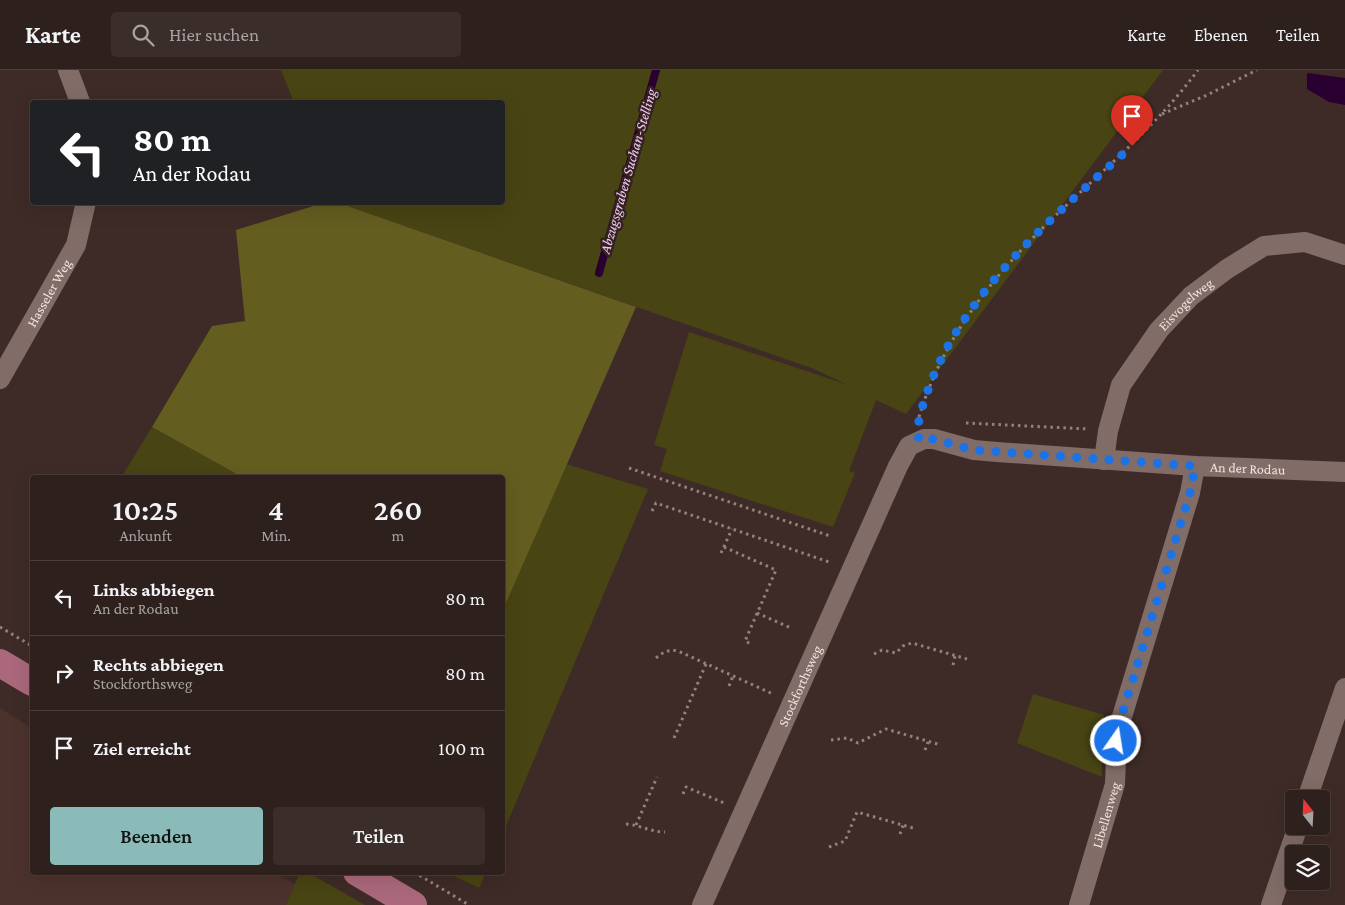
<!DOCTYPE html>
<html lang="de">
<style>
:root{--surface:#2e201d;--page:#3a2d2a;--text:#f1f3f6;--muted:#a7a3a4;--line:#493e3b;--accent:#8bbbb9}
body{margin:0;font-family:"Crimson Pro",serif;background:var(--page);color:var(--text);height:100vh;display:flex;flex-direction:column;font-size:19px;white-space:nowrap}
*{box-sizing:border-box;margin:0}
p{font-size:16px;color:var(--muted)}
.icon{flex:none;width:28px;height:28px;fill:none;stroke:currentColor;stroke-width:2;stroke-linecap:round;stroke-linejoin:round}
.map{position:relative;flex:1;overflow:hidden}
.drawer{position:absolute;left:30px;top:405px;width:475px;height:400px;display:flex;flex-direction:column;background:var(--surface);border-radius:5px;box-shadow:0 5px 20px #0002,0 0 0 1px var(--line)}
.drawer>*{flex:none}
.guide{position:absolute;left:30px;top:30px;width:475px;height:105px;border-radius:5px;box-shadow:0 5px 20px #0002,0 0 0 1px var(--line);background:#202124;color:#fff;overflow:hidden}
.needle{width:32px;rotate:342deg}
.buttons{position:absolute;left:1285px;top:720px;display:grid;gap:10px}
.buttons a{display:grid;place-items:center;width:45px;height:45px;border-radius:5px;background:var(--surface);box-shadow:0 5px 20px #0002,0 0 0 1px var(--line);font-size:25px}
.pin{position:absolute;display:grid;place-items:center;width:42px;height:42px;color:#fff;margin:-51px -21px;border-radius:50% 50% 50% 0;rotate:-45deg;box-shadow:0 0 5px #0007}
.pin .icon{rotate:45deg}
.me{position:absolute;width:55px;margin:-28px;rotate:13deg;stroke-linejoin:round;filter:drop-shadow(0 0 4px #0008)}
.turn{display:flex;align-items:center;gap:18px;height:105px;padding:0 20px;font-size:22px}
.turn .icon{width:65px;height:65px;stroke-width:2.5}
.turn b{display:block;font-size:35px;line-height:42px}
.eta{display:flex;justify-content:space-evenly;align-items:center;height:85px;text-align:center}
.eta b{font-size:30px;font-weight:600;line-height:35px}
.button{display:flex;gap:10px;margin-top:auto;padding:10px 20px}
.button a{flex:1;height:58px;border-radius:5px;background:var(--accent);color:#111;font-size:20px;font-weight:600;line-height:58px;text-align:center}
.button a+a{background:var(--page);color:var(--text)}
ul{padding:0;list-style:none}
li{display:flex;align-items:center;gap:15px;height:75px;padding:0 20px;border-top:1px solid var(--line)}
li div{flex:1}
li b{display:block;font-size:19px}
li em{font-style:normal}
header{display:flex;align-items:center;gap:30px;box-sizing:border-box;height:70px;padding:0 25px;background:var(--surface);border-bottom:1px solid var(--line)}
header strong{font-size:24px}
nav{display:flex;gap:28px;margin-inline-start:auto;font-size:18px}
.search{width:350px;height:45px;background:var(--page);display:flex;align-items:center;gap:12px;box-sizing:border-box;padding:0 18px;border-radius:5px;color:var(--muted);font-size:19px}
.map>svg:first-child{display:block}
</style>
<header>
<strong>Karte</strong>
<div class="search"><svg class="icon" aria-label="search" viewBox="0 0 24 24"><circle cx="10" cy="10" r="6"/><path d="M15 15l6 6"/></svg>Hier suchen</div>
<nav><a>Karte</a><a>Ebenen</a><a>Teilen</a></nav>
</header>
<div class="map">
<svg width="1345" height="835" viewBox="0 0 1345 835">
<rect width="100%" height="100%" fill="#3e2b27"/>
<path fill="#4c322c" d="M0 638 32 658V802L275 803 295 814 286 835H0Z"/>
<path fill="#494413" d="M281 0H1163L906 344 876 330 849 401 855 403 833 457 660 401 667 379 654 375 689 262 848 315 814 299 339 133 502 132V32H294Z
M152 357 242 407 121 408Z
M566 394 648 419 503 763V540Z
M1033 624 1104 645 1101 674 1102 707 1017 673Z
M300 802 309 803 365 835H286Z
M451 802 486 803 479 818 450 804Z"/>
<path fill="#645d20" d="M323 133H339L636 237 503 540 502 408 242 407 152 357 212 256 245 251 236 160Z"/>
<path fill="#29002f" d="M1307 3 1345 8V35L1329 32 1307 19Z"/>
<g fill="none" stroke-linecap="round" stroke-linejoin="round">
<path stroke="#29002f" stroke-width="8" d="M599 203 656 0"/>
<path stroke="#92827e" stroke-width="3" stroke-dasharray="2.5 4" stroke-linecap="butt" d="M1162 44 1205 26 1257 0
M919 347C945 259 1005 192 1072 130 1116 89 1162 49 1198 0
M966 353 1088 359
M629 398 830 466
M652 441 656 433 832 493
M724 477 776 500 745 571 751 574
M721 483 732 459
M757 543 791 558
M0 557 32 576
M874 584 882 580 896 583 903 576 912 573 967 589
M656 588C663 582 669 579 678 581L773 624
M953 595 955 586
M729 616 733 606
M674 668 706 594
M831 670 847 668 858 673 886 659 941 675
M925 680 928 672
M683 724 686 717 724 733
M626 754C640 755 651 762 665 762
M636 755 657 707
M900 764 903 755
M829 777 845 771 857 742 913 758
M414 802 469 835"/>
<g stroke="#816c67" stroke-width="20">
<path d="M68 0 80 32"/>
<path id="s1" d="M0 309 76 175 86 132"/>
<path id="s2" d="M1104 390 1108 361 1121 315 1159 260 1191 226 1227 199 1264 176 1305 172 1345 185"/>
<path d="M1307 729 1345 618"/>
<path id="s3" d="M702 835 898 396 909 376 924 369H934L974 380 997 382 1195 396 1345 402"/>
<path id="s4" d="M1079 835 1115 714 1117 663 1190 423 1195 396"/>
<path d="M1271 835 1298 756"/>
</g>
<path stroke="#ab687c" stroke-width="28" d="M0 593 32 612
M357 802 413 835"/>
</g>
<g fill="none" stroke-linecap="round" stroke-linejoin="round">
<path stroke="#1a73e8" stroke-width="9" stroke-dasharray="0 16.2" d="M1116 671 1121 648 1190 423 1195 396 974 380 934 369 919 370C916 355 921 340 926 326 959 225 1055 145 1132 76"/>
</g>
<g text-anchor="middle" stroke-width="5" stroke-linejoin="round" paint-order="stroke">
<g font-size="14" fill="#f1e4e1" stroke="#34221e">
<text dy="5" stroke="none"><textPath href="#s1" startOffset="99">Hasseler Weg</textPath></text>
<text dy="5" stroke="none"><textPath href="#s2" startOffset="181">Eisvogelweg</textPath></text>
<text dy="5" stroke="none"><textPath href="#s3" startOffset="846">An der Rodau</textPath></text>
<text dy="5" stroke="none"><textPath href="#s3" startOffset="240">Stockforthsweg</textPath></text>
<text dy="5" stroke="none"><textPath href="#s4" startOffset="94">Libellenweg</textPath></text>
</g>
<g font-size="15" font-style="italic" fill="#f5cafa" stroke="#34221e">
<text transform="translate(628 101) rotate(-74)" y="5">Abzugsgraben Suchan-Stelling</text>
</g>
</g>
</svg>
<div class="buttons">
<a><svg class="needle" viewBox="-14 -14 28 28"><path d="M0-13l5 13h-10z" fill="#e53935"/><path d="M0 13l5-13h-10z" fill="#a7a3a4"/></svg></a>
<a><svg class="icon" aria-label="layers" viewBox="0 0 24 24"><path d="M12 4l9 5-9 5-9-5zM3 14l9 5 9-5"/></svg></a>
</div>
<div class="pin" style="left:1132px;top:76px;background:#d93025"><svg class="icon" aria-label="arrive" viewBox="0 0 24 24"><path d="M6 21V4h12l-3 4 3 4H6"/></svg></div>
<svg class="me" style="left:1116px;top:671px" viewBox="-20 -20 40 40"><circle r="17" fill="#1a73e8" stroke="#fff" stroke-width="3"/><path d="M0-11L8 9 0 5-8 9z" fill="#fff"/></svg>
<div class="guide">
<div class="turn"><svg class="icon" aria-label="left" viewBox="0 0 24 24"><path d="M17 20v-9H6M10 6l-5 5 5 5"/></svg><div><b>80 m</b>An der Rodau</div></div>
</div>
<section class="drawer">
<div class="eta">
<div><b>10:25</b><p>Ankunft</p></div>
<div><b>4</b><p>Min.</p></div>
<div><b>260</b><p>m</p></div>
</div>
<ul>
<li><svg class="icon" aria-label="left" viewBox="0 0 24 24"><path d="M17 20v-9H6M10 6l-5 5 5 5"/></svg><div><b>Links abbiegen</b><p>An der Rodau</p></div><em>80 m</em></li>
<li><svg class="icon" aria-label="right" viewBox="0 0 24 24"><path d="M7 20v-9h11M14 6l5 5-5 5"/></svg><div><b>Rechts abbiegen</b><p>Stockforthsweg</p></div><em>80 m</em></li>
<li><svg class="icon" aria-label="arrive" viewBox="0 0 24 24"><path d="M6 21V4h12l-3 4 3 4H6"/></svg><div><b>Ziel erreicht</b></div><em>100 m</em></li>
</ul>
<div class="button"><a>Beenden</a><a>Teilen</a></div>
</section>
</div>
